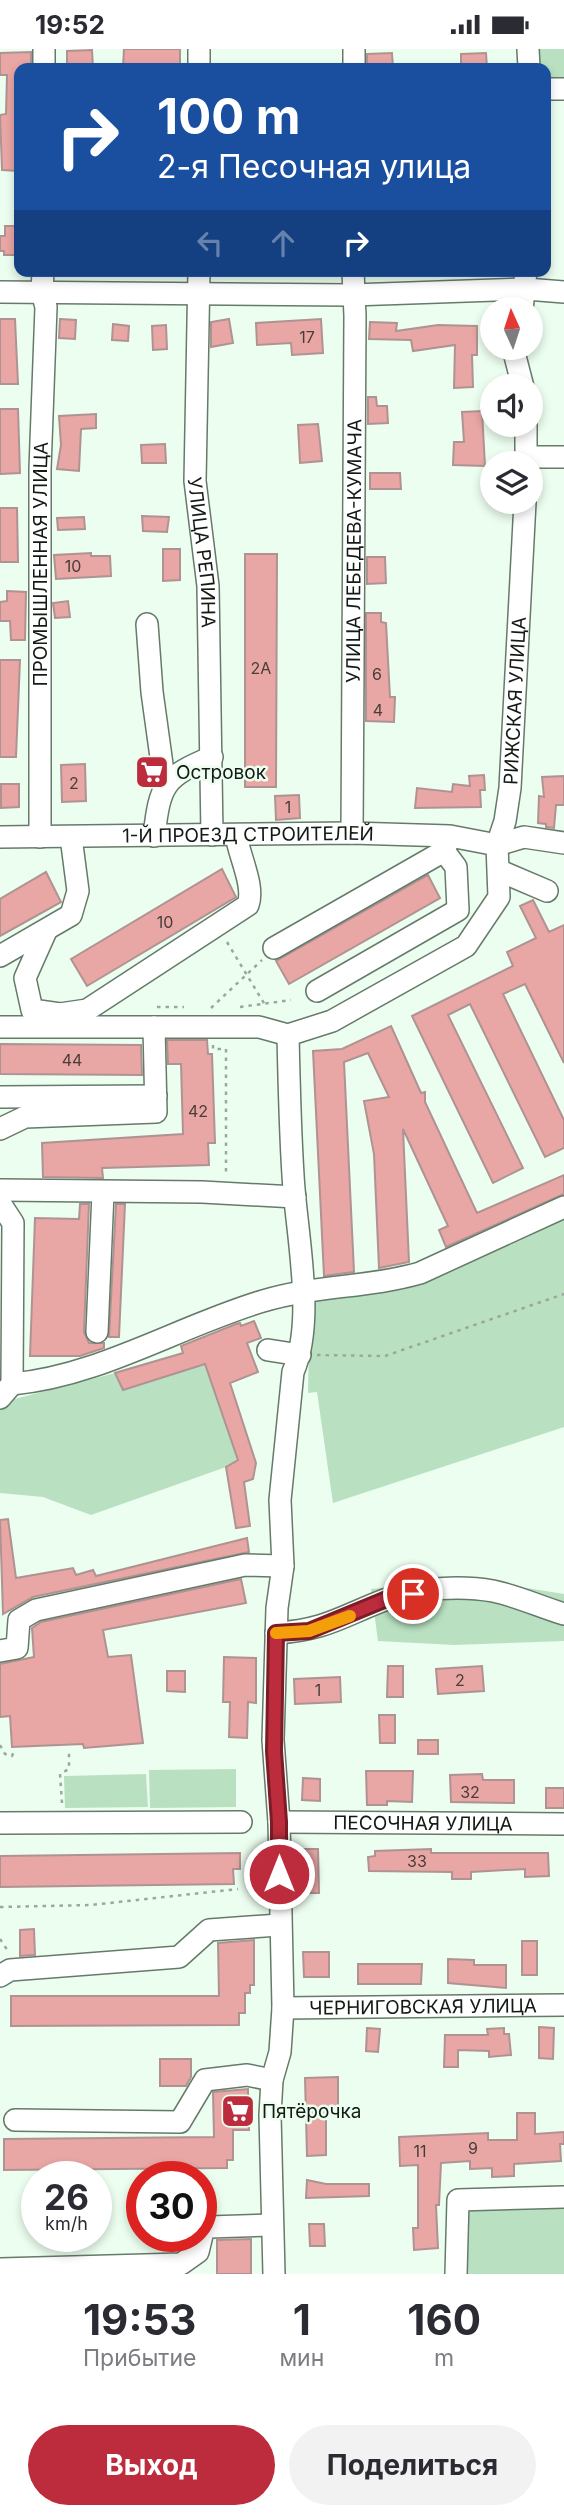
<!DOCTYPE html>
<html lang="ru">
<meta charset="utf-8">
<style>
:root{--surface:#fff;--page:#f2f2f3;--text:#2b2b33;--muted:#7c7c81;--accent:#bc2c3c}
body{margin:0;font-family:Inter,sans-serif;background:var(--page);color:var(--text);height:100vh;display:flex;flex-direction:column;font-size:26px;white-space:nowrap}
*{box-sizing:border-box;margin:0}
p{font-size:23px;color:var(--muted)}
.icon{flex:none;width:38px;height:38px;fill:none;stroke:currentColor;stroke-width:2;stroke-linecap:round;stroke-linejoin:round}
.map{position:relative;height:2225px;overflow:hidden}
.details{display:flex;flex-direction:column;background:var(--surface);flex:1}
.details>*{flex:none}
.hud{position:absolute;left:14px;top:14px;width:537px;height:214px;border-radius:14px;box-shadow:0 4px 10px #0003;background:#1a4fa0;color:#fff;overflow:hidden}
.needle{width:46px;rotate:357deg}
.buttons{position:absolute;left:480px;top:248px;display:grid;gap:14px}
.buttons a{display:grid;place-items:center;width:63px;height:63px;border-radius:50%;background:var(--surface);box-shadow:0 4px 10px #0003;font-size:35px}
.speed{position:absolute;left:21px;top:2112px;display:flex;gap:14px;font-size:35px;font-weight:700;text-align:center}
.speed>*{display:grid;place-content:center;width:91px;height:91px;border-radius:50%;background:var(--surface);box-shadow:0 4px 10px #0003;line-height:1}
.speed small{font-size:18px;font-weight:400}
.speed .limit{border:10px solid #d22;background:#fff;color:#111}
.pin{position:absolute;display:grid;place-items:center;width:60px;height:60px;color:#fff;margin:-30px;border:4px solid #fff;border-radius:50%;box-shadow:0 2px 7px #0007}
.me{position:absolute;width:77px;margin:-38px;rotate:0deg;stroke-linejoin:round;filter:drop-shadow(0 0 5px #0008)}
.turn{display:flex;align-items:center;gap:24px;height:147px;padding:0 28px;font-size:32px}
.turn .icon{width:91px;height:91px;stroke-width:2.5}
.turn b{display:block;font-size:49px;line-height:60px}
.lanes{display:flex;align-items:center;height:66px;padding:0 28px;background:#0003;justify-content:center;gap:35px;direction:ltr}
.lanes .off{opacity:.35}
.eta{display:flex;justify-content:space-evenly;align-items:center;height:119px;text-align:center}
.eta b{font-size:42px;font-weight:700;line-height:49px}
.button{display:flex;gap:14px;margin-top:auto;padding:14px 28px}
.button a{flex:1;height:80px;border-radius:42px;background:var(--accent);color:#fff;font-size:28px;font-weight:700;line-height:80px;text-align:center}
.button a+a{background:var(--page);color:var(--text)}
.status{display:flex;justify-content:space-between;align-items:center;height:49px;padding:0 35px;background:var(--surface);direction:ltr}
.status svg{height:19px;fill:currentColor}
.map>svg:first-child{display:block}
</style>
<div class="status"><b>19:52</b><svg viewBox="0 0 49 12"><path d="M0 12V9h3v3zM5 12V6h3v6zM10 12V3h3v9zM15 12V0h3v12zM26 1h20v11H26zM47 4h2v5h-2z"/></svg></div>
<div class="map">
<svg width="564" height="2225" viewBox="0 0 564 2225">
<rect width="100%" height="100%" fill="#ecfeef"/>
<path fill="#b9e1c1" d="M535 0H564V35H546V19H535Z
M564 1159V1378L333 1454 317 1343 308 1344 310 1237 414 1223Z
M205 1315 238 1411 226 1418 91 1466 43 1448 0 1444V1357L3 1353 115 1324 123 1341Z
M470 1530 564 1545V1592L454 1596 378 1592 371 1540Z
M236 1720V1758L150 1759 149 1721Z
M146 1725 148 1758 65 1759 64 1727Z
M564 2150V2225H468L465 2160Z"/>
<path fill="#e8a6a4" stroke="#af9392" stroke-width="2" d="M124 0H180V19L123 18Z
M92 1 93 19H67V2Z
M31 3V19H19V122L2 121 0 66 6 65 7 26H0V4Z
M392 4 393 19H367V5Z
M486 4 487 19H461V5Z
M5 177H19V206H4V202H0V187H5Z
M0 270H15L18 335H0Z
M60 270 76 271 75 290 59 289Z
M229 270 233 294 211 298V273Z
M321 270 323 304 292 306 291 294 257 296 256 274Z
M370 273 397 274 396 282 438 276 477 277V306H472L473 338 454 339 455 296 413 302 411 291 369 290Z
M113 275 129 277 128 292 112 291Z
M166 276 167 300 153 301 152 277Z
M368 348H376L377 357H387L388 374 368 375Z
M0 360H18L20 424 0 425Z
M482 362 485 417 453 416 454 393H464L462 363Z
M96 365V379L81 380 79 422 57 420 61 396 59 367Z
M318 375 322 412 300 414 298 376Z
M165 395 166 414H142L141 396Z
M370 424H400L401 440H370Z
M0 459H17L18 513H0Z
M142 467 169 468 167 483 143 482Z
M84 468 85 480 58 481 57 469Z
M163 500H180V531L163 532Z
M91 504V507H110L111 527 56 530 54 506Z
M245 505H277L276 738H245Z
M367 508H385L386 534 367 535Z
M7 542 26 543 25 591H11L10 572H0V553L7 552Z
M68 552 70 568 55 569 53 554Z
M366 564H381V573L386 574 390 648H395L394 673 366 672Z
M0 611H20L16 708H0Z
M85 715 86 752 62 753 61 716Z
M484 726 485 741H480L481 758 415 759 417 739 452 743 453 735 470 737 469 727Z
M564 727V756H556L554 779 546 778V775L538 774 539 747 544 748 542 728Z
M1 735H19V758L1 759Z
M299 746 300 769 276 771 275 747Z
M222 820 236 848 87 937 71 910Z
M46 823 61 853 0 887V850Z
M428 826 440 849 289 935 276 912Z
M533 851 549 883 564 876V1014L525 935 503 945 564 1071V1099L545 1108 470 955 448 966 523 1119 493 1134 412 967 513 917 507 903 536 889 520 857Z
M391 977 421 1044 425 1043V1053L477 1164 564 1126V1145L446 1198 439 1181 448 1177 403 1080 409 1213 379 1219 374 1105 364 1052 389 1048 368 1004 344 1013 354 1223 324 1227 313 1002 342 1000Z
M167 991H207L208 1005H212L215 1094H208L209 1116 102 1119 103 1129 43 1128 42 1094 183 1085 181 1015H168Z
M0 995 141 996 142 1026 0 1025Z
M80 1155H89L84 1283 89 1294H104V1299L80 1307H30L35 1169 79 1170Z
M116 1155H125L119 1288H109Z
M254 1272 261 1289 247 1294 258 1323 230 1334 256 1414 253 1430 244 1433 250 1477 236 1479 226 1418 238 1411 205 1315 123 1341 115 1324 183 1304 181 1297 236 1275 240 1274 241 1277Z
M8 1470 16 1529 73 1519 76 1526 93 1521 96 1527 247 1489 249 1503 33 1548 3 1565 0 1471Z
M241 1530 246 1554 103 1581 108 1608 131 1606 143 1694 84 1699 83 1695 12 1698 10 1667 0 1668V1615L34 1608 32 1579 41 1573Z
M224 1608 256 1609V1654L248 1653 247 1689 229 1688 230 1653H223Z
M388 1617H403V1648H387Z
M482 1617 484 1642 438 1645 436 1620Z
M167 1622H185V1643L167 1642Z
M340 1628 341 1653 295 1655 294 1630Z
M379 1666H395V1694H380Z
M418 1691H438V1705H418Z
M366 1722H413L412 1753 387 1752V1756H367Z
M482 1725 483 1731H514V1754L451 1753 450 1726Z
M303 1729 320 1730V1752L302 1751Z
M546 1739H564V1759H546Z
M298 1800H318L319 1844H298Z
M431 1800V1804H548L549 1827 525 1828V1820L471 1823V1830H452V1823L369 1822 368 1808 375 1807V1802Z
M240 1804V1820H233L234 1835 0 1838V1807Z
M34 1880 35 1906 20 1907V1881Z
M254 1891V1936H250V1944H245V1964H239V1976L11 1977V1947H219L218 1894Z
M522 1892H537V1926H522Z
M303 1903H329V1928H304Z
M448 1910 474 1911V1916H506V1939L448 1934Z
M358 1915H422L421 1935H358Z
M539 1978 554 1979 553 2010 539 2009Z
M367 1979 380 1980 378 2003 366 2002Z
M504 1979V1985H509L511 2006 489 2008V2002L458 2001V2018H444L445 1986H488L487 1980Z
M160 2010H191V2028L186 2037H160Z
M338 2028V2060H326V2106L307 2107 305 2029Z
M248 2040 249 2081H233V2111H227V2119L4 2121V2090L214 2088 213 2043Z
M517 2064H535V2085L564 2083V2095H560L561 2112 514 2115V2127L492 2128V2119L470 2120V2112L441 2114 439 2156H436L438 2199 414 2201 413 2179H418V2116L400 2117 399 2088 488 2084V2091H517Z
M307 2131 326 2135H369V2147L306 2149Z
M309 2175H324L325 2197H310Z
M251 2190V2225H217V2191Z"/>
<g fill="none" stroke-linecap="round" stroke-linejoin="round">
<g stroke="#667a6a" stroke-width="24">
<g id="minor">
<path d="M199 0V19"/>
<path d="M528 0 529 19"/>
<path d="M44 19V0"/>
<path d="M354 19V0"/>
<path d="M546 40H564"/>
<path id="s1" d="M199 222 195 432 208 537 212 786"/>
<path d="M0 243 352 246 526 240 564 243"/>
<path d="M522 261 526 222"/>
<path d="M516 299 515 307 523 338"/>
<path d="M526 376V415"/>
<path d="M526 408H564"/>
<path d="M147 575 152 643 165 737"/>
<path id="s2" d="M352 784 355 267 353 222"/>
<path d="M154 787C160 735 164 728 212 708"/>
<path id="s3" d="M0 788 352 784 450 787 497 796 524 788 564 794"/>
<path id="s4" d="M40 788V420L46 258 42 243 43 222"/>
<path d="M500 822 547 842"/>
<path d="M46 882 25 929 32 961 60 965 87 961 248 856C255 837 239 807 236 786"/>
<path d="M274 899 444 802 449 789"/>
<path d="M0 907 71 866 78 842 71 788"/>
<path d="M317 942 458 861 456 818 444 802"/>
<path id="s5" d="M0 978H259L288 986 332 972 466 897 499 848 497 796 505 772 510 739 525 453"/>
<path d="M0 1048 156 1047"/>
<path d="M0 1080 25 1068 156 1063 154 978"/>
<path d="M0 1141 202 1143 295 1148"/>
<path d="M0 1154 13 1174 12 1335 0 1349"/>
<path d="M97 1283 103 1144"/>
<path d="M268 1301 300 1306"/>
<path d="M12 1335C100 1327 179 1277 263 1252 315 1236 368 1239 420 1224L564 1158"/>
<path d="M276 1584C326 1581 342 1567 387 1550 417 1539 461 1536 493 1542 517 1547 541 1558 564 1565"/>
<path d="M0 1602 17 1599 19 1571 36 1561 245 1516 283 1517"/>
<path id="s6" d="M279 1773 564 1775"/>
<path d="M0 1774 241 1773"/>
<path d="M0 1927 10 1921 179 1908 209 1881 279 1876"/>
<path id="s7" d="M283 1959 564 1956"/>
<path d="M15 2071 180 2073 205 2031 247 2026 272 2031"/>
<path d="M0 2220 181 2215 198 2203 203 2182 209 2178 272 2176"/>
<path d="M274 2225 270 2066 272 2031 280 2003 283 1959 279 1773 273 1691 277 1559 283 1517 280 1451 293 1323C316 1270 296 1184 293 1126 290 1079 289 1032 288 986"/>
<path d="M456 2225 458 2151 564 2148"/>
</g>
</g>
<path stroke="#9aa89c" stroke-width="2.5" stroke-dasharray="3.5 5" stroke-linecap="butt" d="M227 893 265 956
M157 958H184
M240 958 291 951
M211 959 262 911
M213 996V1000H226V1126
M317 1306 385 1307 564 1245
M0 1696 5 1705 12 1707 14 1702
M62 1754 60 1725 69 1720V1702
M0 1858 91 1856 238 1840
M0 1890 8 1902"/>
<use href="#minor" stroke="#fff" stroke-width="21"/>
</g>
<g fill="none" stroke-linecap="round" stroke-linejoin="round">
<g stroke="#7a1d27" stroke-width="18">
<path id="route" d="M279 1825V1773L274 1702 276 1584 309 1582 389 1549 413 1545"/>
</g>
<use href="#route" stroke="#bc2c3c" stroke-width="12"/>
<path stroke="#f59e0b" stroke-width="12" d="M276 1584 309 1582 350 1567"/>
</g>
<defs>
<g id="supermarket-square" transform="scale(1.75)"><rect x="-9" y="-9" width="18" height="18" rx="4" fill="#bc2c3c" stroke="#ecfeef"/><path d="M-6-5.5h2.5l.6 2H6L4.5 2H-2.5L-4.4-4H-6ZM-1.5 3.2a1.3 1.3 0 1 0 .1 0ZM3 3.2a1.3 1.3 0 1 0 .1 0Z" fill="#fff"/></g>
</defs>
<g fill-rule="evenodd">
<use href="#supermarket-square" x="152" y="723"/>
<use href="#supermarket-square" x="238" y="2062"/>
</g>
<g text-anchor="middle" stroke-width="5" stroke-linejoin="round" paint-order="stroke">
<g font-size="16" fill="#483d38">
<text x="307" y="294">17</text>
<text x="73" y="523">10</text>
<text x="261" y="625">2А</text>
<text x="377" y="631">6</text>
<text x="378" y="667">4</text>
<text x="74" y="740">2</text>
<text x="288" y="764">1</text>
<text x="165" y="879">10</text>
<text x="72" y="1017">44</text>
<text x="198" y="1068">42</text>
<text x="460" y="1637">2</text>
<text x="318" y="1647">1</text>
<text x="470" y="1749">32</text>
<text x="417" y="1818">33</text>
<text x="473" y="2105">9</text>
<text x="420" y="2108">11</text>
</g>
<g font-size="19" fill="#131a14" stroke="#ecfeef">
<text dy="7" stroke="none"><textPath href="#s2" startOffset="282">УЛИЦА ЛЕБЕДЕВА-КУМАЧА</textPath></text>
<text dy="7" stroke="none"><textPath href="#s1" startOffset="282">УЛИЦА РЕПИНА</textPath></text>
<text dy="7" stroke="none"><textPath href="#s4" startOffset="273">ПРОМЫШЛЕННАЯ УЛИЦА</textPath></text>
<text dy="7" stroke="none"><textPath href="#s5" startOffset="746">РИЖСКАЯ УЛИЦА</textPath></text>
<text dy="7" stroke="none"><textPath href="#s3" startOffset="248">1-Й ПРОЕЗД СТРОИТЕЛЕЙ</textPath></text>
<text dy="7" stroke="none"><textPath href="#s6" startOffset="144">ПЕСОЧНАЯ УЛИЦА</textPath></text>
<text dy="7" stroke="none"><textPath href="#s7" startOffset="140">ЧЕРНИГОВСКАЯ УЛИЦА</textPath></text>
</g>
<g font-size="19" fill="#131a14" stroke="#ecfeef" text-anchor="start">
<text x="176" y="730">Островок</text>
<text x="262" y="2069">Пятёрочка</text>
</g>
</g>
</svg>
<div class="buttons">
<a><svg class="needle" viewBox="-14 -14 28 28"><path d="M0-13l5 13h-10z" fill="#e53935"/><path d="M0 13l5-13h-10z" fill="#7c7c81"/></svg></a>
<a><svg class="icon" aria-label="sound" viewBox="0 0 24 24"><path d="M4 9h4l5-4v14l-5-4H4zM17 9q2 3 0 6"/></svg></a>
<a><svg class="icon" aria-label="layers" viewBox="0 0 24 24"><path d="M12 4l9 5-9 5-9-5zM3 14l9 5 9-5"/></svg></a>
</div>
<div class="speed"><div>26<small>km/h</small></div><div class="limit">30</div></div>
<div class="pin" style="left:413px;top:1545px;background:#d93025"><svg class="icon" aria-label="arrive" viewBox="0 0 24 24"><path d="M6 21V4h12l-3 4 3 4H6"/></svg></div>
<svg class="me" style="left:279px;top:1825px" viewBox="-20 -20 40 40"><circle r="17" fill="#bc2c3c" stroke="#fff" stroke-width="3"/><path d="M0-11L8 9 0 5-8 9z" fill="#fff"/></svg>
<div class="hud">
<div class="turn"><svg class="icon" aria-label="right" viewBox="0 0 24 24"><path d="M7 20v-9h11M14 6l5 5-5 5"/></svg><div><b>100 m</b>2-я Песочная улица</div></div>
<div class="lanes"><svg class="icon off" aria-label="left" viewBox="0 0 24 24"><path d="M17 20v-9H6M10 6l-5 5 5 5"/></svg><svg class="icon off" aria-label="ahead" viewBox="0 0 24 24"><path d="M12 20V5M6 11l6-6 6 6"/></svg><svg class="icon" aria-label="right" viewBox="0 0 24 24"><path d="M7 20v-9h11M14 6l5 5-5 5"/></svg></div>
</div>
</div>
<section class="details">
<div class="eta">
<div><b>19:53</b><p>Прибытие</p></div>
<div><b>1</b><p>мин</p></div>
<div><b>160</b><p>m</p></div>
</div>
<div class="button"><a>Выход</a><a>Поделиться</a></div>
</section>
